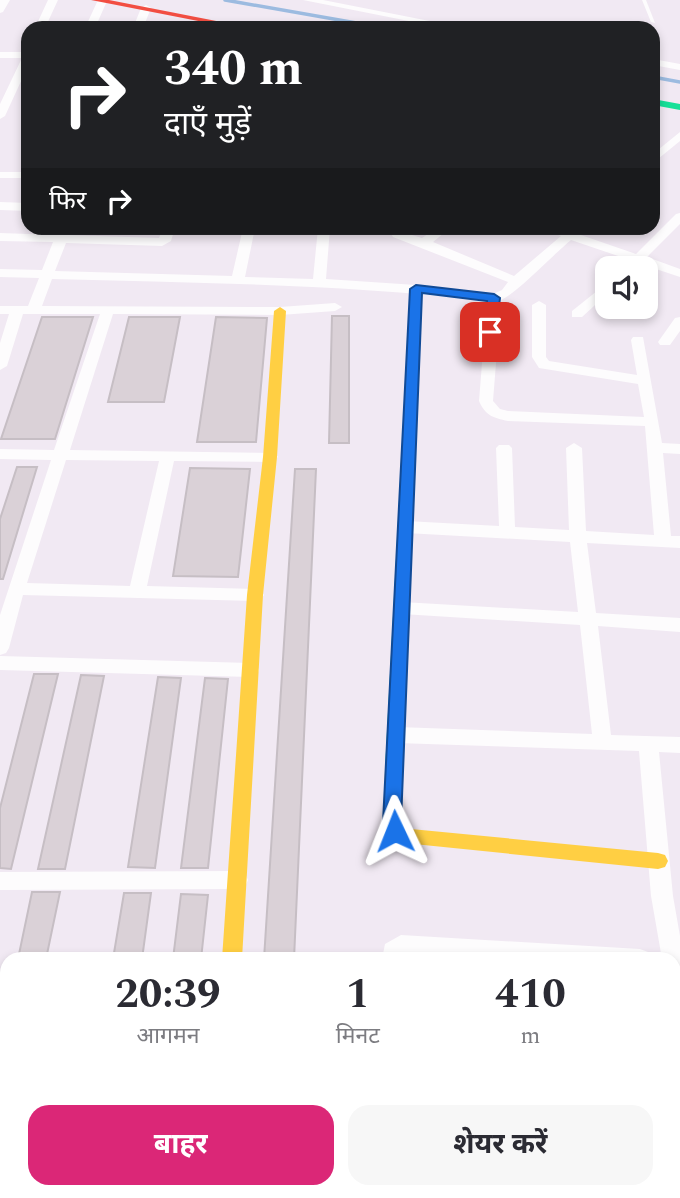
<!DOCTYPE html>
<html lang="hi">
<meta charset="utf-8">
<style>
:root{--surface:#fff;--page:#f7f7f7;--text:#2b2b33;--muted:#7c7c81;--accent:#db2777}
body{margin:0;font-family:Spectral,"Noto Sans Devanagari",serif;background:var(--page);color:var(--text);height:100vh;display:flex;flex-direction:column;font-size:26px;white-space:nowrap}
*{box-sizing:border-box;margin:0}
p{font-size:23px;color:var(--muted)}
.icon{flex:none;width:38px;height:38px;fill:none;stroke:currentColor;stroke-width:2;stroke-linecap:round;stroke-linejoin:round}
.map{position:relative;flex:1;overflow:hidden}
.details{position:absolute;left:0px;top:952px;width:681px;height:247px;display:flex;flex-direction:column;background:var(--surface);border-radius:21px 21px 0 0;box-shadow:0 4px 10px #0003}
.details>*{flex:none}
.hud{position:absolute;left:21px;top:21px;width:639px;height:214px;border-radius:21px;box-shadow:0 4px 10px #0003;background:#202124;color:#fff;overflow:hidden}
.buttons{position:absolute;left:595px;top:256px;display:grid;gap:14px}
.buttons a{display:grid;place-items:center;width:63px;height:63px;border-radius:14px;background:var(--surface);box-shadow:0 4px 10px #0003;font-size:35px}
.pin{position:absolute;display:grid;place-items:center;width:60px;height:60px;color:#fff;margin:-30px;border-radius:14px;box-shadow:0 4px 10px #0006}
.me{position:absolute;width:77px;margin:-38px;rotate:358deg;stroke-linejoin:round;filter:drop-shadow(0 0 5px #0008)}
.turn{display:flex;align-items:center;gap:24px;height:147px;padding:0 28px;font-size:32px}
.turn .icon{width:91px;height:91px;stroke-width:2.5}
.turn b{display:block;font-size:49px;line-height:60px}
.then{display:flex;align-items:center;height:66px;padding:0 28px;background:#0003;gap:14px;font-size:26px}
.eta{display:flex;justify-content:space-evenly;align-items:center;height:119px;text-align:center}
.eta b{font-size:42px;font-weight:700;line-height:49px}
.action{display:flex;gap:14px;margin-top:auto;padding:14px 28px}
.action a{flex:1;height:80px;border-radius:21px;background:var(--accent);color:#fff;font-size:28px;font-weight:700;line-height:80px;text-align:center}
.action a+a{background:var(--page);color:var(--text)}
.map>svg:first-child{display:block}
</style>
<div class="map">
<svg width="680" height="1198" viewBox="0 0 680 1198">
<rect width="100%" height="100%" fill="#f1e9f3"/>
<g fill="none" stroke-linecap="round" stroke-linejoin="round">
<path stroke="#9cbbe0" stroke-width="3.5" d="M225 0 385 28
M653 77 680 82"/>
</g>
<path fill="#dad1d7" stroke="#c6bec4" stroke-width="2" d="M332 316H349V443H329Z
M42 317H93L55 439H1Z
M129 317H180L164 402H108Z
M216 317 267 318 256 442H197Z
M17 467H37L3 579H0V519Z
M190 468 250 469 238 577 173 576Z
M295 469H316L294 959H264Z
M34 674H58L11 869 0 868V808Z
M81 675 104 676 65 869H38Z
M158 677 181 678 155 868 128 867Z
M205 678 228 679 208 868H181Z
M32 892H60L46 959H18Z
M124 893H151L142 959H113Z
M181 894 208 895 201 959H173Z"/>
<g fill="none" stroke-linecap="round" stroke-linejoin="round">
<path fill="#fdfcfd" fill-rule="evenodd" d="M642 0H646L655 23 651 22Z"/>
<path fill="#fdfcfd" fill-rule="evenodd" d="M0 0H10L3 12 0 13Z
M48 0H58L45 28H35Z
M98 0 107 1 95 28H85Z
M303 0H323L465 28H444Z
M146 5 151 8 143 28H133L141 8Z
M0 52H28V66L5 116 0 119V104L22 58H0Z
M653 59 680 64V70L653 65Z
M680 132V141L653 163V154Z
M0 172H28V178H0Z
M0 202 28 203V211L0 210Z
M680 213V224L647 257 680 269V277L641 264 637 268H626L630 260 571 240C555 253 516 294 501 300L493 401 500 409 508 411 644 417 638 384 539 368 532 357V305L539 301 546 305V357L549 361 637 375 631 340 633 337H643L662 443 680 444V454L663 453 671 536H680V548L587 543 596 613 680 618V632L598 626 611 735 680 737V753L659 752 673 896 680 936V1015L674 1013V959H662L651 896 639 751 397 743 390 740 387 735 390 730 397 727 592 734 580 625 402 614 396 613 393 608 396 603 402 602 578 612 570 542 406 533 398 527 406 521 499 526 496 448 499 445H509L512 448 515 527 569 530 566 448 574 443 582 448 586 531 654 535 645 426 508 421C493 418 485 415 479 401L487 301C343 284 197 283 52 279L42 306 280 307 335 303 342 307 335 311 280 315 113 314 70 450 275 453 278 457 270 462 174 461 147 586 255 589 261 591 264 595 261 599 255 601 23 595 9 648 6 653 0 655V615L51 460 0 459V449L54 450 100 314H23L7 366 0 370V343L9 314H0V306H28L39 278 0 277V269L42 270 53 242 0 241V233L56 235 59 228H71L68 235 159 238 163 228H175L171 241 162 246 66 243 55 271 232 276 243 228H255L245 277 313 279 318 228H330L326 279 416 285 493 294 502 290 508 282 393 237 388 228H400L402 232 422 238 437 228H450L433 242 514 276 561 236 546 231 544 228 567 230 583 228 578 234 636 254 676 214ZM66 460 159 461 130 586 27 583Z
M607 283V294L582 317H572V311Z
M680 317V331L670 345H660L658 342 675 318Z
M0 656 250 663 257 665 259 670 257 675 250 677 0 670Z
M237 871 245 873 248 880 245 887 237 889 0 890V872Z
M401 935 640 949 648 952 651 959H476L410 955H405L404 959H382L385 944Z
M0 1175H7V1192H18L16 1197 0 1198Z
M202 1192H228L227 1198H201Z
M371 1192H397V1198H371Z
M611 1192H637L638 1198H612Z"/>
<path fill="#16e098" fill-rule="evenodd" d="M653 99 680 104V110L653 105Z
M416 285 422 289 403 770 400 775 394 777 388 775 385 770 410 289Z"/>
<path fill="#ffcf43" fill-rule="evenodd" d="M280 307 286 311 277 457 263 595 242 959H222L247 595 263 457 274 311Z
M394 763 400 765 403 770 401 822 403 826 411 829 658 853 665 855 668 861 665 867 658 869 404 843 388 837 383 822 385 770 388 765Z"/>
<path fill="#f24e42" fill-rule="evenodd" d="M91 0H109L252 28H234Z"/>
</g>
<path fill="#1a73e8" stroke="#114b97" stroke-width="2" d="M416 285 494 294 500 298 496 332 490 336 483 332 487 301 422 293 401 822 404 831 401 836 395 839 388 836 383 822 410 289Z"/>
</svg>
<div class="buttons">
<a><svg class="icon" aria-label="sound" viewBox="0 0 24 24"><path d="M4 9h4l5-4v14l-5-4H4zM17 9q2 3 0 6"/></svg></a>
</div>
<div class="pin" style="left:490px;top:332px;background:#d93025"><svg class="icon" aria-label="arrive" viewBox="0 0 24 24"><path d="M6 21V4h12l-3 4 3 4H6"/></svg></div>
<svg class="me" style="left:395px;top:831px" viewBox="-20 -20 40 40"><path d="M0-17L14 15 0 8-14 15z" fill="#1a73e8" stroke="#fff" stroke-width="4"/></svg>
<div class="hud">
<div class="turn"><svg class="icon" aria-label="right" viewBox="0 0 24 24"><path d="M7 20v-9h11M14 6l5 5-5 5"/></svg><div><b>340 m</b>दाएँ मुड़ें</div></div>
<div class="then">फिर<svg class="icon" aria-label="right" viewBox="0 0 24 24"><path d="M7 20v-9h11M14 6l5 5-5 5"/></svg></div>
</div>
<section class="details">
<div class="eta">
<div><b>20:39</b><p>आगमन</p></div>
<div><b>1</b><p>मिनट</p></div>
<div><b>410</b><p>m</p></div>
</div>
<div class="action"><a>बाहर</a><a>शेयर करें</a></div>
</section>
</div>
